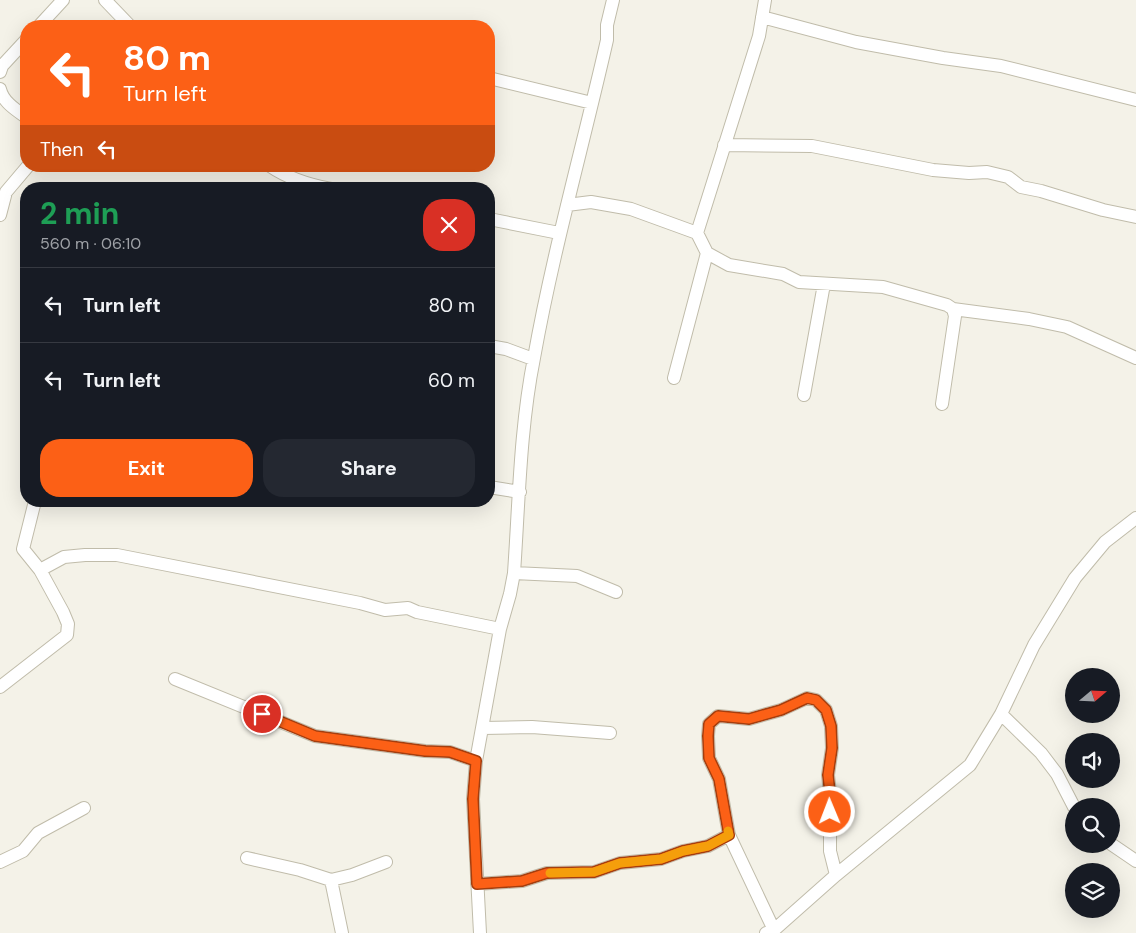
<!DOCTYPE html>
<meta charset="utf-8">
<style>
:root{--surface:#171b24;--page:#242831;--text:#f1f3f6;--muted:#9ea1a6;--line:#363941;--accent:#fc6016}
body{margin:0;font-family:"DM Sans",sans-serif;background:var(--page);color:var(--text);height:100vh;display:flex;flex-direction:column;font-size:19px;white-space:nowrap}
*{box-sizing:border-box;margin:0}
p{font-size:16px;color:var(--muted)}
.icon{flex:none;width:28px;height:28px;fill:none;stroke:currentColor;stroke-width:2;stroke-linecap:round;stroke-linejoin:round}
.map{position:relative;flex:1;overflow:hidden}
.panel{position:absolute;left:20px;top:182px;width:475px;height:325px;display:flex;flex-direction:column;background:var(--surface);border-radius:20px;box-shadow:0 5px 20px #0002}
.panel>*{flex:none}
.top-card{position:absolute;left:20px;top:20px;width:475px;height:152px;border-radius:20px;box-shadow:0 5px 20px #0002;background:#fc6016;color:#fff;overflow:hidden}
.needle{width:32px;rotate:71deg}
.tools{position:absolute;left:1065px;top:668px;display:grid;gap:10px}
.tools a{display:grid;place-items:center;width:55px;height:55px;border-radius:50%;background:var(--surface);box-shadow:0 5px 20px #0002;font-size:25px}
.pin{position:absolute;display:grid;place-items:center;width:42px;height:42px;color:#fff;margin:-21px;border:2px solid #fff;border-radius:50%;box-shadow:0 1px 5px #0007}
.me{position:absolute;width:55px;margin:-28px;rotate:359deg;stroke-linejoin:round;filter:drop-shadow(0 0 4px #0008)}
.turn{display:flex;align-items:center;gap:18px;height:105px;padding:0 20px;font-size:22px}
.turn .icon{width:65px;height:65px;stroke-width:2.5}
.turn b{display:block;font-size:35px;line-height:42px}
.then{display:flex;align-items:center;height:48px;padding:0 20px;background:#0003;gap:10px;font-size:19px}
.round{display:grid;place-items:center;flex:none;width:52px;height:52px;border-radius:20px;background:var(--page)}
.headline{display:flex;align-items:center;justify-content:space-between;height:85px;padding:0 20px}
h1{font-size:30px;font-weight:700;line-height:38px;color:#1e9e55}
.button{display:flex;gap:10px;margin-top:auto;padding:10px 20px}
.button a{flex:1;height:58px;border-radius:20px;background:var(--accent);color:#fff;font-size:20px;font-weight:700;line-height:58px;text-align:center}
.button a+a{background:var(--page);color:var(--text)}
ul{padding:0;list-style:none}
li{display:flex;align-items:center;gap:15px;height:75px;padding:0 20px;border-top:1px solid var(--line)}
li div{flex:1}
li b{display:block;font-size:19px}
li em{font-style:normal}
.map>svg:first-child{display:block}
</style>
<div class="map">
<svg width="1136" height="933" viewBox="0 0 1136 933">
<rect width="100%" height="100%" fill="#f4f2e8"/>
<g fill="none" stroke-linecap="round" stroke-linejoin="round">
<g stroke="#c0bcaa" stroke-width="14">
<path id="street" d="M105 0 130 26
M762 17 856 42 943 58 1001 66 1136 100
M39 26 63 0
M0 72 2 66 26 40
M489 78 592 103
M0 89C3 102 16 110 26 117
M724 145 812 146 933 170 969 173 987 172 1008 177 1021 187 1041 191 1103 210 1136 217
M270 166C289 179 309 185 331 189
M567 205 591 202 631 209 697 233 707 253 729 265 783 274 799 282 883 287 947 305 953 309 955 316 942 404
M0 215 6 192 28 166
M489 219 559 233
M697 233 759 36 765 0
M953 309 1029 319 1067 327 1136 358
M489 346 506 349 533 359
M674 378 707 253
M804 395 824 284
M489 487 520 492
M40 570 64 557 85 555H117L360 603 385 610 408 608 417 612 500 629
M514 573 577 576 616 592
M175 679 315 736 425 751 450 752 476 761
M0 687 67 635 68 624 63 612 40 570 23 549 35 501
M1001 714 1041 753 1057 774 1074 807
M483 728 532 727 610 733
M1111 844 1136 861
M247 858 300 870 331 880 352 875 386 862
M0 862 23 851 38 833 84 808
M331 880 342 933
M477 884 522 881 547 873 594 872 620 863 661 859 683 851 708 846 729 835
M774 930 729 835 719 779 709 758 708 736 709 724 718 716 749 719 781 710 807 698 816 700 826 710 831 726 832 748 828 775 830 793V851L836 875
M480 933 473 799 476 761 500 629 510 594 514 573C519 501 520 428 534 358 553 251 583 146 607 40V25L613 0
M766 933 774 930 836 875 970 765 1001 714 1034 645 1075 578 1105 542 1136 518"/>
</g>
<use href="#street" stroke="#fff" stroke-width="12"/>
</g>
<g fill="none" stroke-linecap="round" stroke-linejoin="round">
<g stroke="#a43e0e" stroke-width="12">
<path id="route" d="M262 714 315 736 425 751 450 752 476 761 473 799 477 884 522 881 547 873 594 872 620 863 661 859 683 851 708 846 729 835 719 779 709 758 708 736 709 724 718 716 749 719 781 710 807 698 816 700 826 710 831 726 832 748 828 775 830 793V812"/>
</g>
<use href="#route" stroke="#fc6016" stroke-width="9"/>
<path stroke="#f59e0b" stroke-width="9" d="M550 873 594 872 620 863 661 859 683 851 708 846 729 835 728 831"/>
</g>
</svg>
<div class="tools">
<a><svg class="needle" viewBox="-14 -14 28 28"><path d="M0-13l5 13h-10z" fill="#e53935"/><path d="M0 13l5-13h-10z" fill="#9ea1a6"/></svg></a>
<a><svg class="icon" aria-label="sound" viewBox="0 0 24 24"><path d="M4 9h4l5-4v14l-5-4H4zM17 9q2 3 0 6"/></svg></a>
<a><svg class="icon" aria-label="search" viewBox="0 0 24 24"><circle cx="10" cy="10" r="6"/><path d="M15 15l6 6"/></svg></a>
<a><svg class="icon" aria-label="layers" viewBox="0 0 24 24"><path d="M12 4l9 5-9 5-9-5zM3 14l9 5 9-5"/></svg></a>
</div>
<div class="pin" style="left:262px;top:714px;background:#d93025"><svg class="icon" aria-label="arrive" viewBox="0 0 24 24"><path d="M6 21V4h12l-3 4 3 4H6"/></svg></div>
<svg class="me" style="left:830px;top:812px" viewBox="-20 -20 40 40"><circle r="17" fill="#fc6016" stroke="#fff" stroke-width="3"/><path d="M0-11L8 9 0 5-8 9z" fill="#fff"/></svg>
<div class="top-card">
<div class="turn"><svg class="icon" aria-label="left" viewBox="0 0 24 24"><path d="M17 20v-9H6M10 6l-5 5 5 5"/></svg><div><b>80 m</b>Turn left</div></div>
<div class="then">Then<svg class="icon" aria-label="left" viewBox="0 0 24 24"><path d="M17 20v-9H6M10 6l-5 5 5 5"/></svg></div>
</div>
<section class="panel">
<div class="headline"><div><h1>2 min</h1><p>560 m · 06:10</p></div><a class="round" style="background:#d93025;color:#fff"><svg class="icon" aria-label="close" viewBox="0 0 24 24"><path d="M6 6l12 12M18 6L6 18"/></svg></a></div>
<ul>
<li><svg class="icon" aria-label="left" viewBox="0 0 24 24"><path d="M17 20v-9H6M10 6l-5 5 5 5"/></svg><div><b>Turn left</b></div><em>80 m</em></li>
<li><svg class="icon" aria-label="left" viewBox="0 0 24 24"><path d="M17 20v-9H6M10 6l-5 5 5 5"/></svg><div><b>Turn left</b></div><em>60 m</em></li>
</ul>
<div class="button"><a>Exit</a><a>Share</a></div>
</section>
</div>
